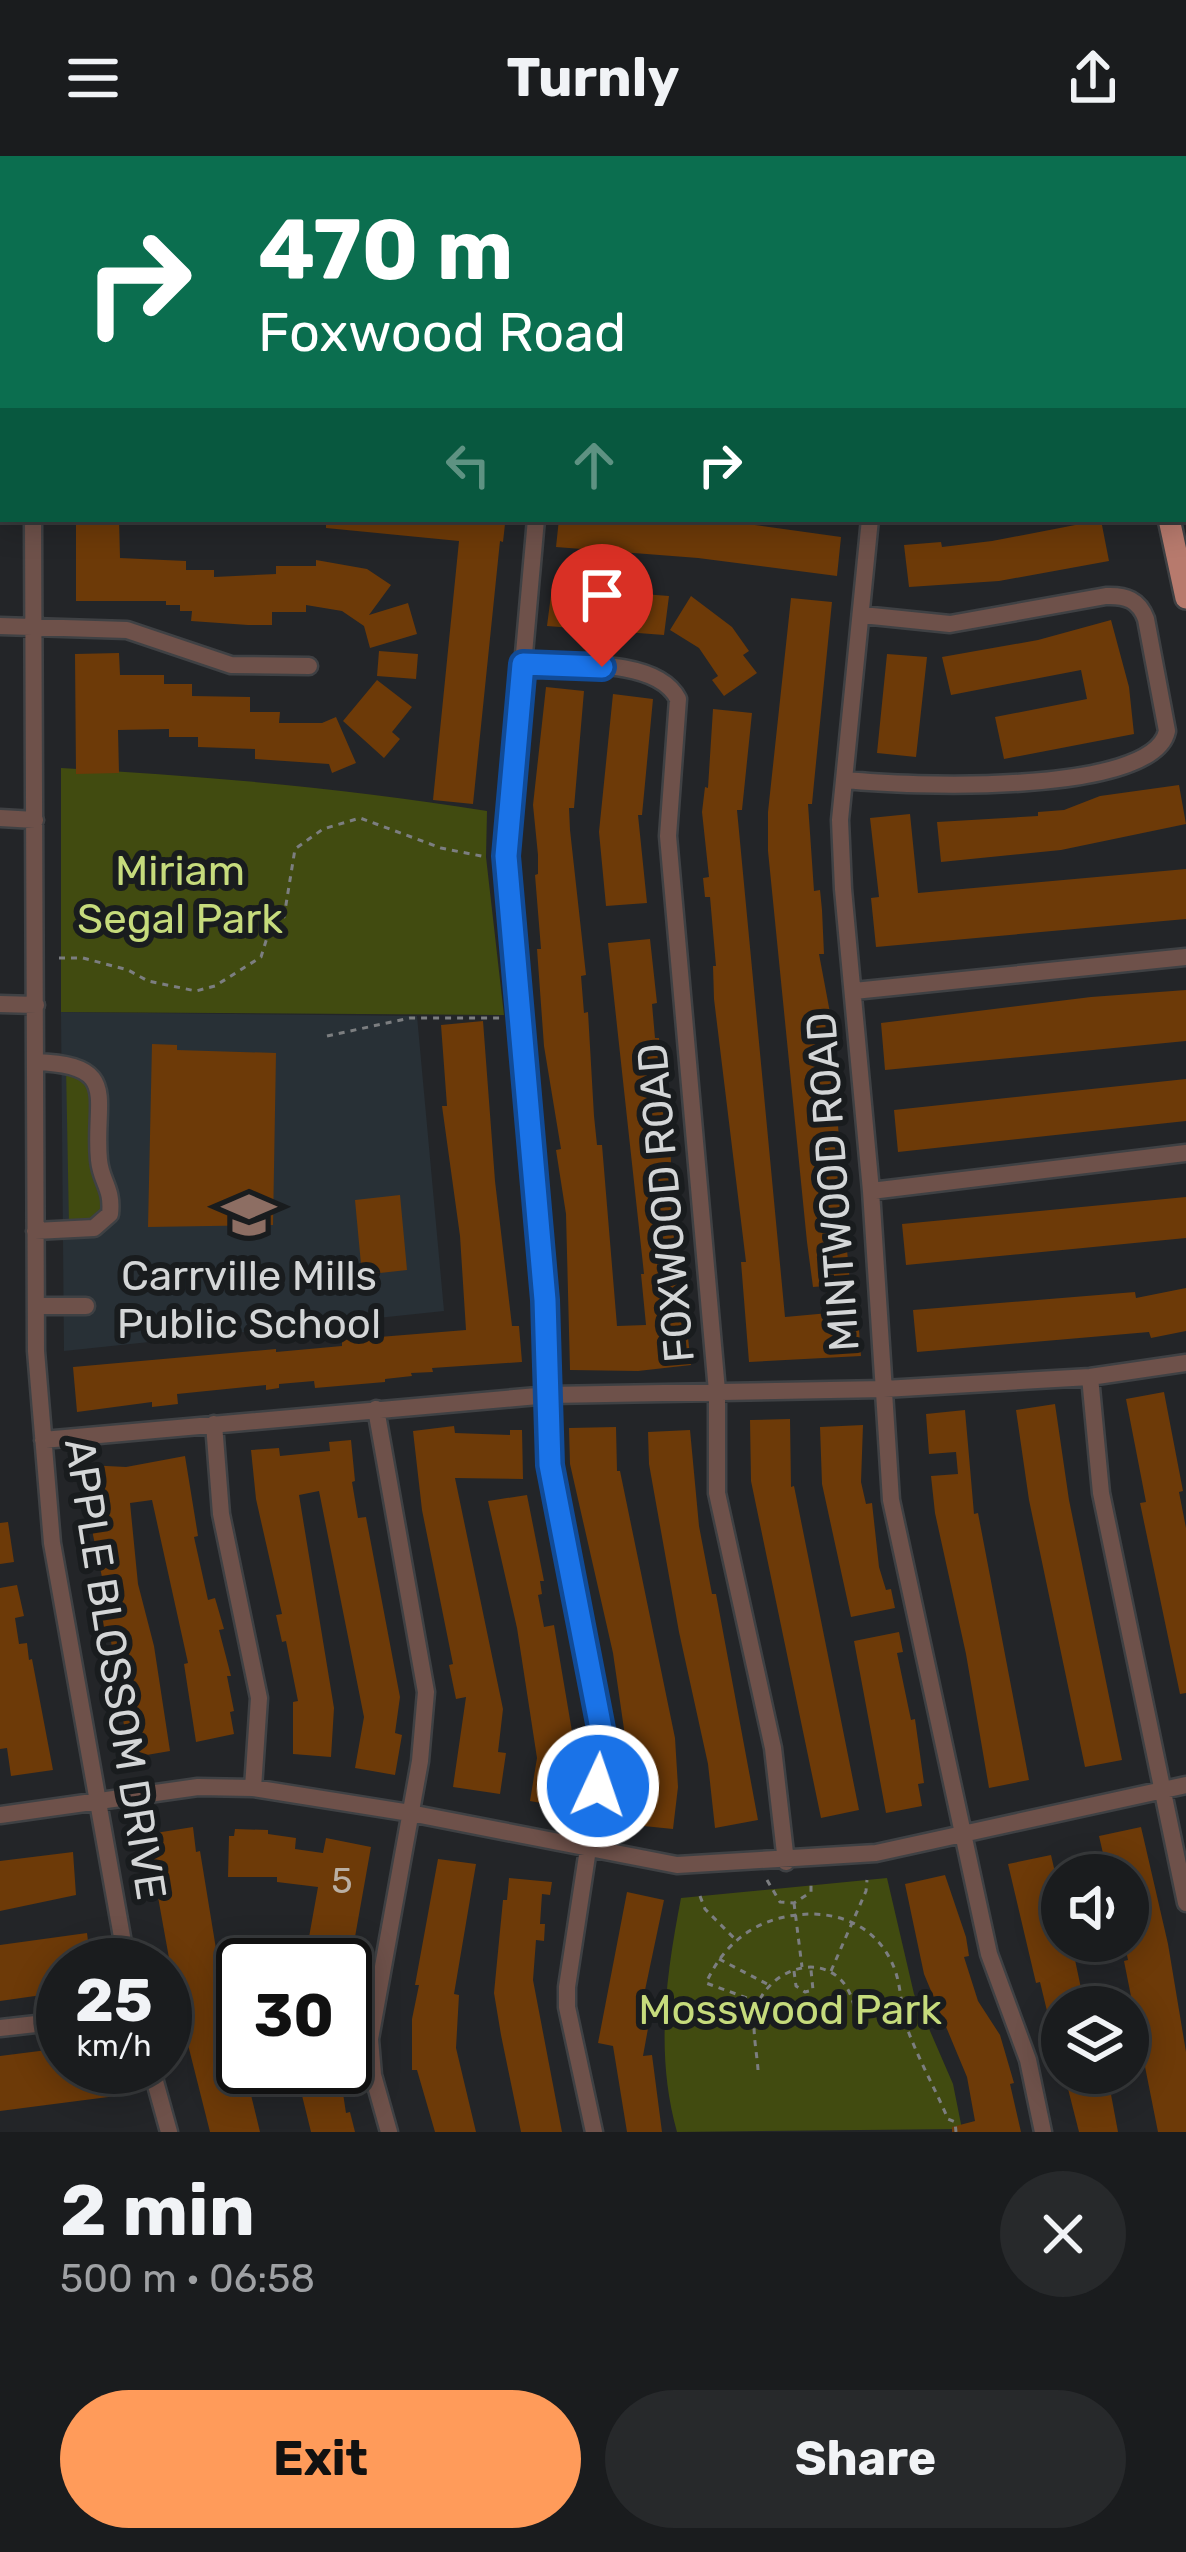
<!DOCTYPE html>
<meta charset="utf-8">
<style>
:root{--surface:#1a1c1e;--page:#27292b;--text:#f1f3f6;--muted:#9fa1a4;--line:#383a3c;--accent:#ff9b5a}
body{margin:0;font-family:Rubik,sans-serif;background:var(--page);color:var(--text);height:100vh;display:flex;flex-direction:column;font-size:45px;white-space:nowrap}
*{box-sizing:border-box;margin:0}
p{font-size:39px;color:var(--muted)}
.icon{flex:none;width:66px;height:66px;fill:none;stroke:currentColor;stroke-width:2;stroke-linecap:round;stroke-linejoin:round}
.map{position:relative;height:1976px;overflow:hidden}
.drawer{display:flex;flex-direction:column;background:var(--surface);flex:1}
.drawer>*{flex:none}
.hud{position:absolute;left:0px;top:0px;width:1188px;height:366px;box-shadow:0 6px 30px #0003,0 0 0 3px var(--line);background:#0b6e4f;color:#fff;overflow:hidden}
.tools{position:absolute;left:1041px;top:1698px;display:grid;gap:24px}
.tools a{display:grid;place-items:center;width:108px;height:108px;border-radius:50%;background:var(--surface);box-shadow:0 6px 30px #0003,0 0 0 3px var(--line);font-size:60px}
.speed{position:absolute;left:36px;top:1782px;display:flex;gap:24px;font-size:60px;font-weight:700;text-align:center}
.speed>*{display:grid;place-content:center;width:156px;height:156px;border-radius:50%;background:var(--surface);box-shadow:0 6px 30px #0003,0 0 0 3px var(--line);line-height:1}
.speed small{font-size:30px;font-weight:400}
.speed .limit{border:6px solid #111;border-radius:18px;background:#fff;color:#111}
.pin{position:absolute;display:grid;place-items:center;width:102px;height:102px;color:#fff;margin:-123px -51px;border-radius:50% 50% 50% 0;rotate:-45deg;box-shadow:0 0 12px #0007}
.pin .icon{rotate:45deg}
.me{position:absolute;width:132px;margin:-66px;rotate:3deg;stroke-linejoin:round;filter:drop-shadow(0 0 9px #0008)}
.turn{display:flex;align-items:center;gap:42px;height:252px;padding:0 60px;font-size:54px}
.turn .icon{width:156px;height:156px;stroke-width:2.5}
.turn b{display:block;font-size:84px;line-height:102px}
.lanes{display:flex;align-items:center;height:114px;padding:0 60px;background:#0003;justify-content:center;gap:60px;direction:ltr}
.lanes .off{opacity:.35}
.round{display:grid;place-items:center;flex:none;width:126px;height:126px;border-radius:63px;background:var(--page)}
.head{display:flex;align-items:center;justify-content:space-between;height:204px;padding:0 60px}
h1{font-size:72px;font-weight:700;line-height:90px}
.cta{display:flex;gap:24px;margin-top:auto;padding:24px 60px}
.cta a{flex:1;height:138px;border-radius:72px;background:var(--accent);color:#111;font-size:48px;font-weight:700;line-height:138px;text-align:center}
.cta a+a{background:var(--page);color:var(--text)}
header{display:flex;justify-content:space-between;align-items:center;height:156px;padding:0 60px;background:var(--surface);font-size:54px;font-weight:700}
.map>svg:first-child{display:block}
</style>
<header><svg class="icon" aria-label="menu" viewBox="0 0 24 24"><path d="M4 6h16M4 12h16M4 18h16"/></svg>Turnly<svg class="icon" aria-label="share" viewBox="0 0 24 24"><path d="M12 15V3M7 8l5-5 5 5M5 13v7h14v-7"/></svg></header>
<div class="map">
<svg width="1186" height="1976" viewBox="0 0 1186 1976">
<rect width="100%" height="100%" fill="#232528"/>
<path fill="#283036" d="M61 856 417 860 444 1155 64 1195Z"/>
<path fill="#414b10" d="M717 0H1055L1056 3H717Z
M61 612C205 620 345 632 487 655L486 701 504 859 61 856Z
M66 909 73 910 98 940 108 1057 93 1069H69Z
M887 1722 914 1838 953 1928 962 1973 677 1976C655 1898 666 1820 681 1742Z"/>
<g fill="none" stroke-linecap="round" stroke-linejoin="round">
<path stroke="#3f6598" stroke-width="4.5" d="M1006 0 1007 3"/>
</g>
<path fill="#6d3a08" d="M76 363H119L120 402 186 405V414H214V421L276 418V410H316V404L367 413 391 429 369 459 408 447 417 478 370 492 364 470 342 455 306 449V456H272V469H248L191 465 192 455H180V449H166V445H76Z
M326 363H501L500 367 505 368 503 386 500 385 473 648 433 644 459 385 326 372Z
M559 363H711L841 381 837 420 698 402 556 391Z
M1101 364 1109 405 999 425 909 431 904 389 941 386 942 391 992 385Z
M552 431 669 440 664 479 547 470Z
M691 440 732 471 749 495 743 499 757 517 724 540 712 524 718 520 699 492 670 474Z
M791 442 832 446 814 627 812 648H808L814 735 820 734 822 754 824 798H819L831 862 825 863 828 911 834 910 843 1042H848L850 1062H846V1083L852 1148H857L861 1200 749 1206 741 1106H746L714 843 713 810H716L710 741H705L703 722 709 721 702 656 705 631 708 632 713 553 752 557 742 654H737L785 1161 829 1157 826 1130 813 1131 807 1086 768 695V656Z
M1111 464 1129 531 1134 578 1004 603 995 561 1087 543 1081 514 951 539 942 501 1038 484Z
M379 495 418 498 416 523 377 520Z
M119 497 120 519H164V528H192V540L250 541V556H280L279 567H322L336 561 356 607 332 617 329 608 255 603V593L198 591V581H169V573L118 574 119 617 76 618 75 498Z
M887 498 927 501 916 601 877 597Z
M377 524 412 551 392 576 400 583 384 602 343 565Z
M546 531 584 535 574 652H569L570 674 586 819 581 820 584 857 588 856 594 960 597 989H602L617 1170 646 1169 641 1118H644L608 787 650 783 657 847 652 848 655 882H659L664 948H668L673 1045 691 1209 638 1215 570 1214 566 1058 556 994 561 993 544 890 537 793H541L535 719 538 718V699L533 649Z
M613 538 653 543 644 638 642 659H638L647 747 606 750 599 676Z
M1179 629 1186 668 1061 694 941 706 937 666 1038 660V656L1064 654 1100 640Z
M910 658 918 737 1186 713V763L876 791 871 742 879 741 870 662Z
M1186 834V885L885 914 881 867 1091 841Z
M483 865 495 1025 512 1170H519L522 1206 432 1212 433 1216 411 1217 412 1220 385 1223V1226L315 1232 314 1225 279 1228V1232L266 1234V1229L177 1238 178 1248 152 1251V1246L77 1256 73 1211 276 1193V1196L342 1190V1184L466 1174 460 1080 442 950H447L441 869Z
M152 888 177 889V894L276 897 273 1069 148 1071Z
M1186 923V965L898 996 894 954Z
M400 1039 407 1114 362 1119 355 1044Z
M1186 1041V1082L906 1109 902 1068Z
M1186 1132V1175L1151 1182 1149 1176 917 1196 913 1154 1135 1136 1136 1142Z
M1164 1236 1183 1335 1179 1336 1186 1372V1537L1180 1538 1140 1347 1146 1346 1126 1243Z
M1055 1248 1069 1344 1122 1604 1085 1611 1029 1344 1016 1254Z
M965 1254 974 1358 978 1357 1029 1624 989 1632 966 1498 935 1357 931 1320 958 1318 956 1296 929 1298 926 1258Z
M790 1263 791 1331 794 1330 859 1654 821 1662 751 1325 750 1264Z
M863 1269 861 1326 866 1348 872 1347 879 1411 886 1434 891 1433 895 1452 851 1461 822 1328 820 1271Z
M454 1270 455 1277 510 1279V1274H522L523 1323 455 1322 503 1553 498 1596 506 1597 500 1638 453 1631 466 1541 456 1543 449 1509 453 1508 422 1354 413 1275Z
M616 1271 617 1315H620L675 1582 678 1631 673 1673 624 1668 631 1579 625 1580 613 1497 570 1308 569 1272Z
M690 1274 699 1370 712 1438H716L758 1664 715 1672 708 1608 679 1476 649 1308 648 1276Z
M351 1284 355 1325 352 1326 358 1362 366 1361 400 1541 395 1577 402 1579 395 1619 355 1612 364 1561 319 1335 299 1339 334 1552 331 1601 293 1598V1546L298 1545 286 1485 282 1486 276 1459 282 1458 256 1343 251 1294 279 1292 280 1300 330 1295 329 1286Z
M185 1300 198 1380 194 1381 208 1444 215 1442 224 1473 219 1474 231 1520H227L234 1555 230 1556 234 1578 196 1586 184 1508 188 1507 152 1344 130 1347 138 1428 154 1490 170 1595 129 1602 110 1479 103 1480 99 1436 105 1435 93 1379 87 1309 126 1311Z
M527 1339 544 1425H540L542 1438 538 1439 544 1471 554 1469 578 1611 569 1652 530 1645 537 1602 517 1472 488 1345Z
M8 1366 14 1406 0 1408V1367Z
M17 1429 24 1460 15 1462 19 1488 27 1487 29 1504 32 1503 53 1614 11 1620 7 1592 0 1593V1432Z
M899 1476 903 1496 897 1497 911 1564 915 1563 924 1627 918 1628 922 1650 886 1657 854 1485Z
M193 1671 196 1696 200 1695 217 1799 260 1976H210L176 1841 151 1702H147L143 1679Z
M1141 1671 1168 1788 1186 1896V1976H1158L1124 1805 1128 1804 1124 1785H1128V1719H1108L1099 1680Z
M235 1673 268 1674V1678L296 1682 295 1693 323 1697 326 1682 371 1691 350 1809H304L318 1731 277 1726V1721H228L229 1680H234Z
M73 1696 76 1739 0 1755V1705Z
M1051 1699 1062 1747V1785H1071L1085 1851H1062V1891L1056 1892 1040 1826 1036 1827 1008 1708Z
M438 1703 476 1708 454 1838 459 1839 456 1892 476 1976H435L417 1914H412V1863L419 1829H415Z
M945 1719 966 1781 969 1800 964 1801 978 1845 1000 1879 1014 1927 1010 1928 1021 1976H952V1971L975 1965 967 1921 924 1818 905 1728Z
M509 1722 552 1726 550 1739 542 1738 540 1768H545L544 1785 536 1784 533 1824 562 1976H521L501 1879 494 1837 503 1744H507Z
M627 1736 664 1744 644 1839 643 1855 651 1856 643 1900 652 1899 662 1976H627L613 1890 598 1887Z
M87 1777 91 1809H63V1836L0 1845V1789Z
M63 1892V1911H112L116 1940 0 1955V1900Z
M295 1911H339L346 1957 350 1956 355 1976H311Z
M1064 1917H1107L1118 1976H1079Z"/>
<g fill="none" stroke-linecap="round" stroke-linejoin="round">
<g stroke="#3f4144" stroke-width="21">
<path id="minor" d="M53 3 54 0
M252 3 253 0
M620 3V0
M0 98H3
M0 280H3
M1185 304 1186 303
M33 363 36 1195 52 1387 127 1809
M536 363 506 700 545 1145 551 1317 604 1588 567 1831V1851L594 1976
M870 363 840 664 843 733 871 1035 891 1344 989 1798 1028 1904 1043 1976
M0 470 127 474 231 509 309 510
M523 508C565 510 656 500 678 543L668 680 717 1235V1337L773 1592 786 1706
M847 624C902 630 1153 641 1167 575L1146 463C1139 444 1126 439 1106 440L950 468 862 459
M0 662 35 664
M854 835 1186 801
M0 848 36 849
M871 1035 1186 997
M35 1075 94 1072 110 1058C113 1032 101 1026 99 1004 93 943 122 909 36 906
M37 1150H86
M1090 1221 1101 1337 1186 1747
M376 1253 426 1536 420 1605 370 1883 373 1919 389 1976
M214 1268 221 1358 259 1542 253 1632
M43 1284 549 1239 884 1233 1090 1221 1186 1207
M0 1659 198 1631 253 1632 410 1657 677 1709 876 1697 1186 1629
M0 1872 63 1865
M151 1911 169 1976"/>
</g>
<g stroke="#3f4144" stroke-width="26">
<path id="major" d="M1094 0V3
M1127 0 1128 3
M1185 262 1186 266
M1169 363 1186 442"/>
</g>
<path stroke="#7c7e80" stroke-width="3" stroke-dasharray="6 6" stroke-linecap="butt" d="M929 0 930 3
M839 3 845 0
M59 802H83L128 814 148 825 196 835 215 830 261 801 270 772 284 761 295 693 323 673 360 662 441 692 486 701
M327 880 410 862H503
M767 1724 780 1746 794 1747 811 1736V1729
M700 1740 705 1753 735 1783
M794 1747 802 1811
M719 1803 767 1828
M794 1815 796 1830 805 1836 813 1834 811 1814
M831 1815 866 1735 867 1724
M758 1846 706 1827C721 1794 745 1771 780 1762 828 1750 877 1765 895 1814 901 1831 901 1851 906 1869 917 1901 935 1932 948 1963L955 1966 956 1976
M758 1914C757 1897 752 1875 755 1858 761 1821 812 1794 841 1824 854 1837 856 1860 860 1877"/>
<use href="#minor" stroke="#6e514a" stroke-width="16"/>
<use href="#major" stroke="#b77a6d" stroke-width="21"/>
</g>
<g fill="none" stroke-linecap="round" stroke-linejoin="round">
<g stroke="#114b97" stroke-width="30">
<path id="route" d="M598 1630 604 1588 550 1309 545 1144 506 700 523 508 602 511"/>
</g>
<use href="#route" stroke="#1a73e8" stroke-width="21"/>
</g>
<defs>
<g id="school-bare" transform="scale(4.14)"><path d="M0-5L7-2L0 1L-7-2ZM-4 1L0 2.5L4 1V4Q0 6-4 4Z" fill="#8d6e63" stroke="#191c1e" stroke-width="2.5" paint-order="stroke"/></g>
</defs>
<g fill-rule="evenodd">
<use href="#school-bare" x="249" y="1059"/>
</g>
<g text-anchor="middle" stroke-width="12" stroke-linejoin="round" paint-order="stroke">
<g font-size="36" fill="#baafa3">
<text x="342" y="1737">5</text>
</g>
<g font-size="42" fill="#c6db7c" stroke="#191c1e">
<text x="180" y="729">Miriam<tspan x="180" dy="48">Segal Park</tspan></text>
<text x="790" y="1868">Mosswood Park</text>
</g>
<g font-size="42" fill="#d4d6d7" stroke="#191c1e">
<text transform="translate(832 1026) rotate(-94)" y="15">MINTWOOD ROAD</text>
<text transform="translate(665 1047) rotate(-95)" y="15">FOXWOOD ROAD</text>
<text transform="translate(116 1513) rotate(81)" y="15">APPLE BLOSSOM DRIVE</text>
</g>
<g font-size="42" fill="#d4d6d7" stroke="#191c1e">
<text x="249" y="1134">Carrville Mills<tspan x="249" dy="48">Public School</tspan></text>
</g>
</g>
</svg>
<div class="tools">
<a><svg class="icon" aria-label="sound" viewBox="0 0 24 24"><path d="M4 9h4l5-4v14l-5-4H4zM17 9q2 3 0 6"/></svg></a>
<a><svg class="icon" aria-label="layers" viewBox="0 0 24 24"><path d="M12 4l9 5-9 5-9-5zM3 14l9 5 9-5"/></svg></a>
</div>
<div class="speed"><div>25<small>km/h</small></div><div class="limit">30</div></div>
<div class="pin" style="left:602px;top:511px;background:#d93025"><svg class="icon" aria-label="arrive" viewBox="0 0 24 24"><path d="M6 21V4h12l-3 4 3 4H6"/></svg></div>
<svg class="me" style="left:598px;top:1630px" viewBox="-20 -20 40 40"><circle r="17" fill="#1a73e8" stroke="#fff" stroke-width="3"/><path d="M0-11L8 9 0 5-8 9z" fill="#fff"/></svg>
<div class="hud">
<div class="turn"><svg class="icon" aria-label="right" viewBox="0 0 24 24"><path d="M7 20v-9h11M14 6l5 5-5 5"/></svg><div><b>470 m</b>Foxwood Road</div></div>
<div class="lanes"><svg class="icon off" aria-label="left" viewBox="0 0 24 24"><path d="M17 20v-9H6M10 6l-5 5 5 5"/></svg><svg class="icon off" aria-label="ahead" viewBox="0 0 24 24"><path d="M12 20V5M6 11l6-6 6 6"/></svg><svg class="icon" aria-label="right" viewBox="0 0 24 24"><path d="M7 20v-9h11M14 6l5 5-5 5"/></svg></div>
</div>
</div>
<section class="drawer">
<div class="head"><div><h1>2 min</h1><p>500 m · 06:58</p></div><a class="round"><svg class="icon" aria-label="close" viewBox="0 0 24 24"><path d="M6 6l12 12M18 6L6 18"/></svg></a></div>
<div class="cta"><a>Exit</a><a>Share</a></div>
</section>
